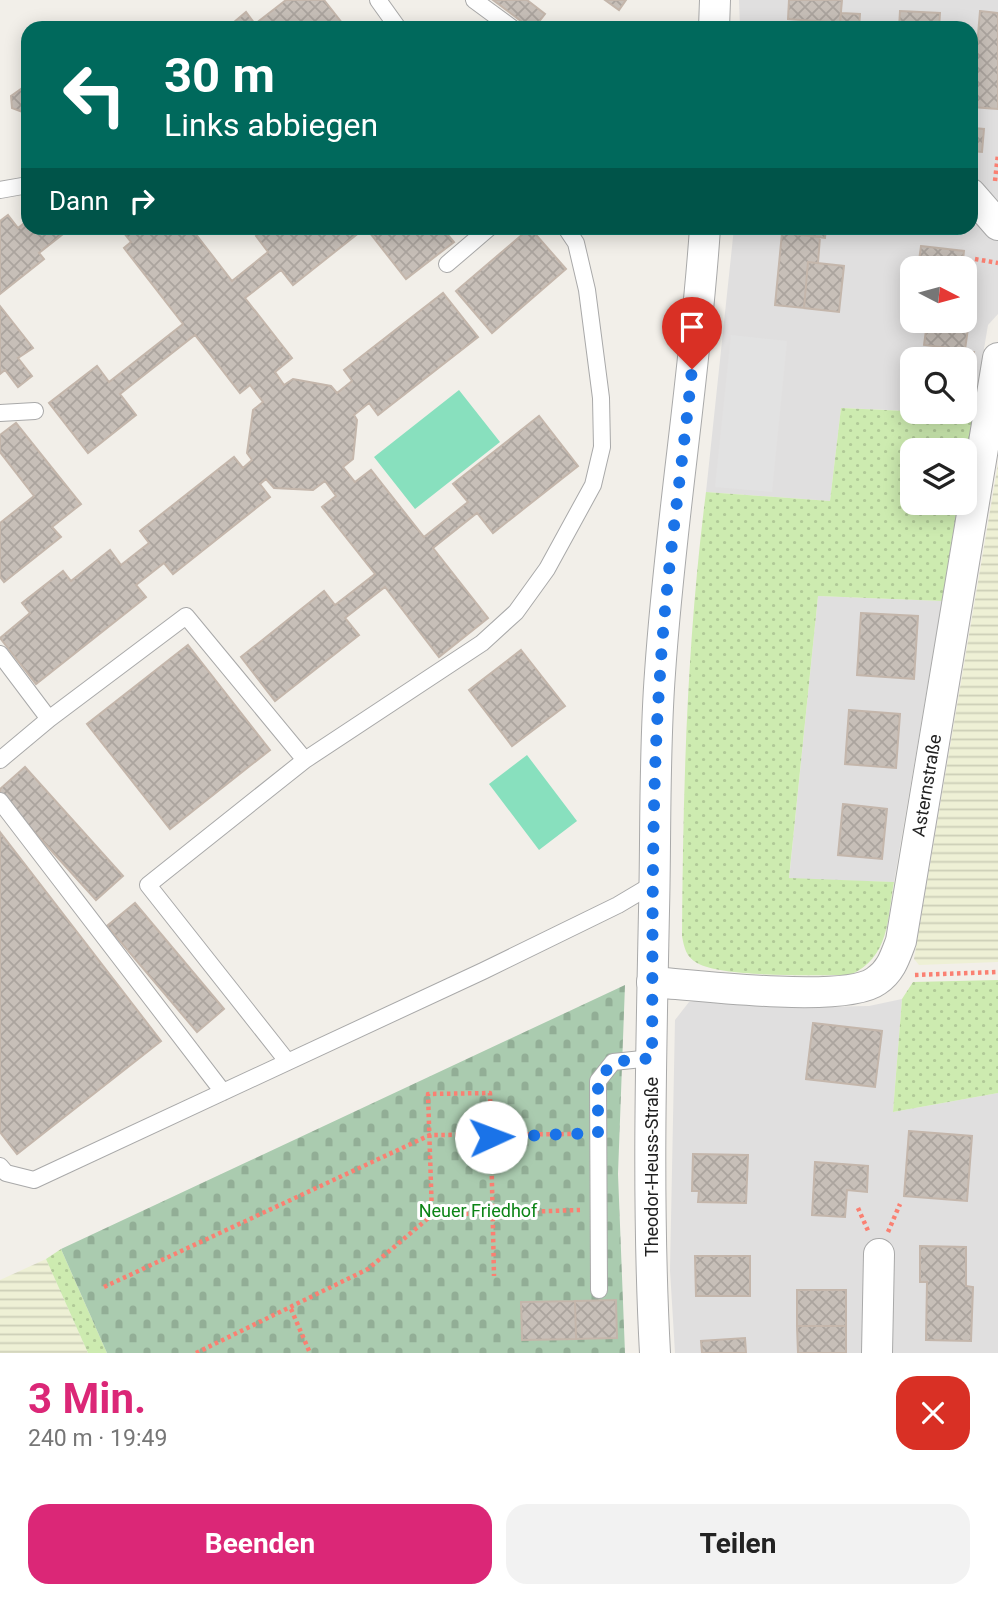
<!DOCTYPE html>
<html lang="de">
<meta charset="utf-8">
<style>
:root{--surface:#fff;--page:#f2f2f2;--text:#222;--muted:#767676;--accent:#db2777}
body{margin:0;font-family:Roboto,sans-serif;background:var(--page);color:var(--text);height:100vh;display:flex;flex-direction:column;font-size:26px;white-space:nowrap}
*{box-sizing:border-box;margin:0}
p{font-size:23px;color:var(--muted)}
.icon{flex:none;width:38px;height:38px;fill:none;stroke:currentColor;stroke-width:2;stroke-linecap:round;stroke-linejoin:round}
.map{position:relative;height:1353px;overflow:hidden}
.panel{display:flex;flex-direction:column;background:var(--surface);flex:1}
.panel>*{flex:none}
.banner{position:absolute;left:21px;top:21px;width:957px;height:214px;border-radius:21px;box-shadow:0 4px 18px #0003;background:#00695c;color:#fff;overflow:hidden}
.needle{width:46px;rotate:96deg}
.fabs{position:absolute;left:900px;top:256px;display:grid;gap:14px}
.fabs a{display:grid;place-items:center;width:77px;height:77px;border-radius:14px;background:var(--surface);box-shadow:0 4px 18px #0003;font-size:35px}
.pin{position:absolute;display:grid;place-items:center;width:60px;height:60px;color:#fff;margin:-72px -30px;border-radius:50% 50% 50% 0;rotate:-45deg;box-shadow:0 0 7px #0007}
.pin .icon{rotate:45deg}
.me{position:absolute;width:77px;margin:-38px;rotate:88deg;stroke-linejoin:round;filter:drop-shadow(0 0 5px #0008)}
.turn{display:flex;align-items:center;gap:24px;height:147px;padding:0 28px;font-size:32px}
.turn .icon{width:91px;height:91px;stroke-width:2.5}
.turn b{display:block;font-size:49px;line-height:60px}
.then{display:flex;align-items:center;height:66px;padding:0 28px;background:#0003;gap:14px;font-size:26px}
.round{display:grid;place-items:center;flex:none;width:74px;height:74px;border-radius:21px;background:var(--page)}
.overview{display:flex;align-items:center;justify-content:space-between;height:119px;padding:0 28px}
h1{font-size:42px;font-weight:700;line-height:52px;color:var(--accent)}
.cta{display:flex;gap:14px;margin-top:auto;padding:14px 28px}
.cta a{flex:1;height:80px;border-radius:21px;background:var(--accent);color:#fff;font-size:28px;font-weight:700;line-height:80px;text-align:center}
.cta a+a{background:var(--page);color:var(--text)}
.map>svg:first-child{display:block}
</style>
<div class="map">
<svg width="998" height="1353" viewBox="0 0 998 1353">
<defs>
<pattern id="farmland-rules" width="6" height="5" patternUnits="userSpaceOnUse" patternTransform="scale(1.75)"><rect width="6" height="5" fill="#eef0d5"/><path d="M0 2.5h6" fill="none" stroke="#ccceb7"/></pattern>
<pattern id="grass-dots" width="8" height="8" patternUnits="userSpaceOnUse" patternTransform="scale(1.75)"><rect width="8" height="8" fill="#cdebb0"/><path d="M2 2h.1M6 6h.1" fill="none" stroke="#b0c997" stroke-width="1.8" stroke-linecap="round"/></pattern>
<pattern id="cemetery-stones" width="16" height="16" patternUnits="userSpaceOnUse" patternTransform="scale(1.75)"><rect width="16" height="16" fill="#aacbaf"/><path d="M2 7V4a2 2 0 0 1 4 0v3zM10 15v-3a2 2 0 0 1 4 0v3z" fill="#92ae96"/></pattern>
<pattern id="building-cross-hatch" width="8" height="8" patternUnits="userSpaceOnUse" patternTransform="scale(1.75)"><rect width="8" height="8" fill="#c7bfb8"/><path d="M0 0l8 8M0 8l8-8" fill="none" stroke="#aba49e"/></pattern>
</defs>
<rect width="100%" height="100%" fill="#f2efe9"/>
<path fill="#e0dfdf" fill-rule="evenodd" d="M739 0H998V314L988 325 973 414 917 411H964V359H912V411L841 408 830 501 706 492 734 228H971V28H740ZM912 268H964V320H912Z
M818 596 942 601 894 882 789 879Z
M715 997 811 1007 869 1006 902 999 893 1112 998 1093V1353H675L670 1270 675 1020 689 1002Z"/>
<path fill="url(#farmland-rules)" d="M998 464V962L919 965 914 959Z
M46 1259 88 1353H0V1280Z"/>
<path fill="url(#grass-dots)" d="M841 408 973 414 964 467V450H912V502H958L942 601 818 596 789 878 894 882C887 920 890 957 850 975 817 975 724 978 697 963 686 957 684 947 682 936 683 787 687 640 706 492L830 501Z
M998 980V1093L893 1112 902 999 913 982Z
M61 1249 107 1353H88L46 1259Z"/>
<path fill="url(#cemetery-stones)" d="M625 985 618 1174 625 1353H107L61 1249Z"/>
<path fill="#88e0be" d="M459 390 500 442 415 509 374 457Z
M527 755 577 821 539 850 489 784Z"/>
<path fill="#e2e2e2" d="M731 335 787 341 772 492 715 487Z"/>
<path fill="url(#building-cross-hatch)" stroke="#c4b6ab" stroke-width="2" d="M286 0H324L346 28H227L246 12 255 24Z
M493 0H527L545 14 534 28H530Z
M605 0H626L619 10Z
M789 0H842L840 23 788 19Z
M900 11 940 13 939 28H899Z
M980 11 998 13V109L972 107Z
M841 13 860 14 859 28H818V21L840 23Z
M21 89 28 93V114L12 108 11 96Z
M973 128 984 129 982 152 972 151Z
M8 215 18 228 28 220V228H59L63 234 39 253 44 259 0 294V221Z
M120 228H191L232 281 268 252 256 236 266 228H365L293 285 281 270 245 298 292 358 275 372 284 385 293 379 331 386 337 393 352 381 344 370 443 293 478 337 378 415 369 403 354 415 357 420 353 459 343 467 355 482 371 470 424 537 468 502 453 484 539 416 578 466 493 533 477 513 433 548 488 618 439 657 385 587 345 618 359 635 275 701 241 657 324 591 335 605 375 574 322 507 336 496 325 481 313 490 274 488 266 479 260 484 270 497 173 574 164 563 136 585 146 597 36 684 0 638 30 613 22 603 63 571 71 581 110 550 121 565 149 543 140 531 234 457 243 468 252 460 247 453 253 410 263 402 250 385 240 393 195 335 120 394 136 415 88 453 49 403 97 366 109 382 183 324 124 248 131 242Z
M366 228H442L454 242 406 279Z
M530 228 566 269 492 333 456 291Z
M775 228H826L825 238 774 232Z
M782 233 820 237 818 263 808 262 804 308 775 305Z
M921 246 964 251 962 268H918Z
M808 262 844 266 839 312 804 308Z
M0 306 33 348 18 358 32 376 18 387 5 370 0 374Z
M964 306 970 307 968 328 927 323 964 320Z
M927 323 968 328 965 350 924 345Z
M936 347 974 352 970 379 964 378V359H934Z
M964 378 970 379 967 407H964Z
M16 423 81 504 52 527 61 537 4 582 0 577V523L34 496 0 452V435Z
M861 613 918 616 914 679 857 675Z
M188 645 270 750 170 829 87 724Z
M521 650 565 706 512 746 469 690Z
M849 710 900 714 896 768 845 764Z
M25 767 123 876 96 900 0 794V789Z
M843 804 887 809 882 859 838 855Z
M0 832 161 1041 17 1154 0 1132Z
M135 903 224 1009 197 1032 107 926Z
M813 1023 882 1031 875 1087 806 1079Z
M909 1131 972 1136 967 1201 904 1196Z
M693 1154 748 1155 746 1203 698 1202 699 1191H692Z
M815 1162 868 1166 867 1192 847 1190 845 1217 812 1215Z
M920 1246 966 1247V1286L973 1287 971 1341 926 1340 927 1282H920Z
M695 1256H750V1296H696Z
M797 1290H846V1326H797Z
M616 1300 617 1338 576 1339 575 1301Z
M575 1301 576 1339 522 1340 521 1302Z
M797 1326H846V1353H798Z
M745 1338 746 1353H702L701 1341Z"/>
<g fill="none" stroke-linecap="round" stroke-linejoin="round">
<g stroke="#a9a9a9" stroke-width="18">
<path id="service" d="M378 0 398 28
M474 0 512 28
M0 190 28 185
M447 264 489 228
M0 413 35 411
M0 654 49 719 0 760
M49 719 186 616 305 760
M0 801 223 1092
M287 1061 148 885 305 760 482 643 516 612 547 569 593 485 602 447 601 398 587 290 576 243 566 228
M0 1166 6 1173 34 1180 483 971 618 905 655 883
M599 1290 598 1081 613 1062 652 1058"/>
</g>
<g stroke="#a9a9a9" stroke-width="32">
<g id="minor">
<path d="M714 28 715 0"/>
<path d="M971 194 998 225"/>
<path id="s1" d="M652 982C696 985 845 1004 876 981 891 971 895 957 901 941L998 358"/>
<path d="M655 1353C647 1206 651 1058 654 911 656 832 654 752 660 673 670 524 695 377 705 228"/>
<path d="M877 1353 879 1254"/>
</g>
</g>
<path stroke="#fa8072" stroke-width="4.5" stroke-dasharray="3.5 3.5" stroke-linecap="butt" d="M995 181 998 154
M975 259 998 263
M915 975 998 972
M858 1208 869 1233
M432 1215 428 1094 490 1093 494 1276
M888 1232 900 1204
M104 1287 430 1135 580 1134
M291 1309 310 1353
M196 1353 368 1269 432 1215 580 1210"/>
<use href="#service" stroke="#fff" stroke-width="16"/>
<use href="#minor" stroke="#fff" stroke-width="30"/>
</g>
<g fill="none" stroke-linecap="round" stroke-linejoin="round">
<path stroke="#1a73e8" stroke-width="12" stroke-dasharray="0 21.6" d="M491 1137 598 1133V1081L613 1062 652 1058C653 930 651 802 660 675 666 573 682 471 692 369"/>
</g>
<g text-anchor="middle" stroke-width="6" stroke-linejoin="round" paint-order="stroke">
<g font-size="18" fill="#222" stroke="#fff">
<text dy="6" stroke="none"><textPath href="#s1" startOffset="432">Asternstraße</textPath></text>
<text transform="translate(652 1167) rotate(-90)" y="6">Theodor-Heuss-Straße</text>
</g>
<g font-size="18" fill="#0c8416" stroke="#fff">
<text x="478" y="1217">Neuer Friedhof</text>
</g>
</g>
</svg>
<div class="fabs">
<a><svg class="needle" viewBox="-14 -14 28 28"><path d="M0-13l5 13h-10z" fill="#e53935"/><path d="M0 13l5-13h-10z" fill="#767676"/></svg></a>
<a><svg class="icon" aria-label="search" viewBox="0 0 24 24"><circle cx="10" cy="10" r="6"/><path d="M15 15l6 6"/></svg></a>
<a><svg class="icon" aria-label="layers" viewBox="0 0 24 24"><path d="M12 4l9 5-9 5-9-5zM3 14l9 5 9-5"/></svg></a>
</div>
<div class="pin" style="left:692px;top:369px;background:#d93025"><svg class="icon" aria-label="arrive" viewBox="0 0 24 24"><path d="M6 21V4h12l-3 4 3 4H6"/></svg></div>
<svg class="me" style="left:491px;top:1137px" viewBox="-20 -20 40 40"><circle r="19" fill="#fff"/><path d="M0-13L10 11 0 6-10 11z" fill="#1a73e8"/></svg>
<div class="banner">
<div class="turn"><svg class="icon" aria-label="left" viewBox="0 0 24 24"><path d="M17 20v-9H6M10 6l-5 5 5 5"/></svg><div><b>30 m</b>Links abbiegen</div></div>
<div class="then">Dann<svg class="icon" aria-label="right" viewBox="0 0 24 24"><path d="M7 20v-9h11M14 6l5 5-5 5"/></svg></div>
</div>
</div>
<section class="panel">
<div class="overview"><div><h1>3 Min.</h1><p>240 m · 19:49</p></div><a class="round" style="background:#d93025;color:#fff"><svg class="icon" aria-label="close" viewBox="0 0 24 24"><path d="M6 6l12 12M18 6L6 18"/></svg></a></div>
<div class="cta"><a>Beenden</a><a>Teilen</a></div>
</section>
